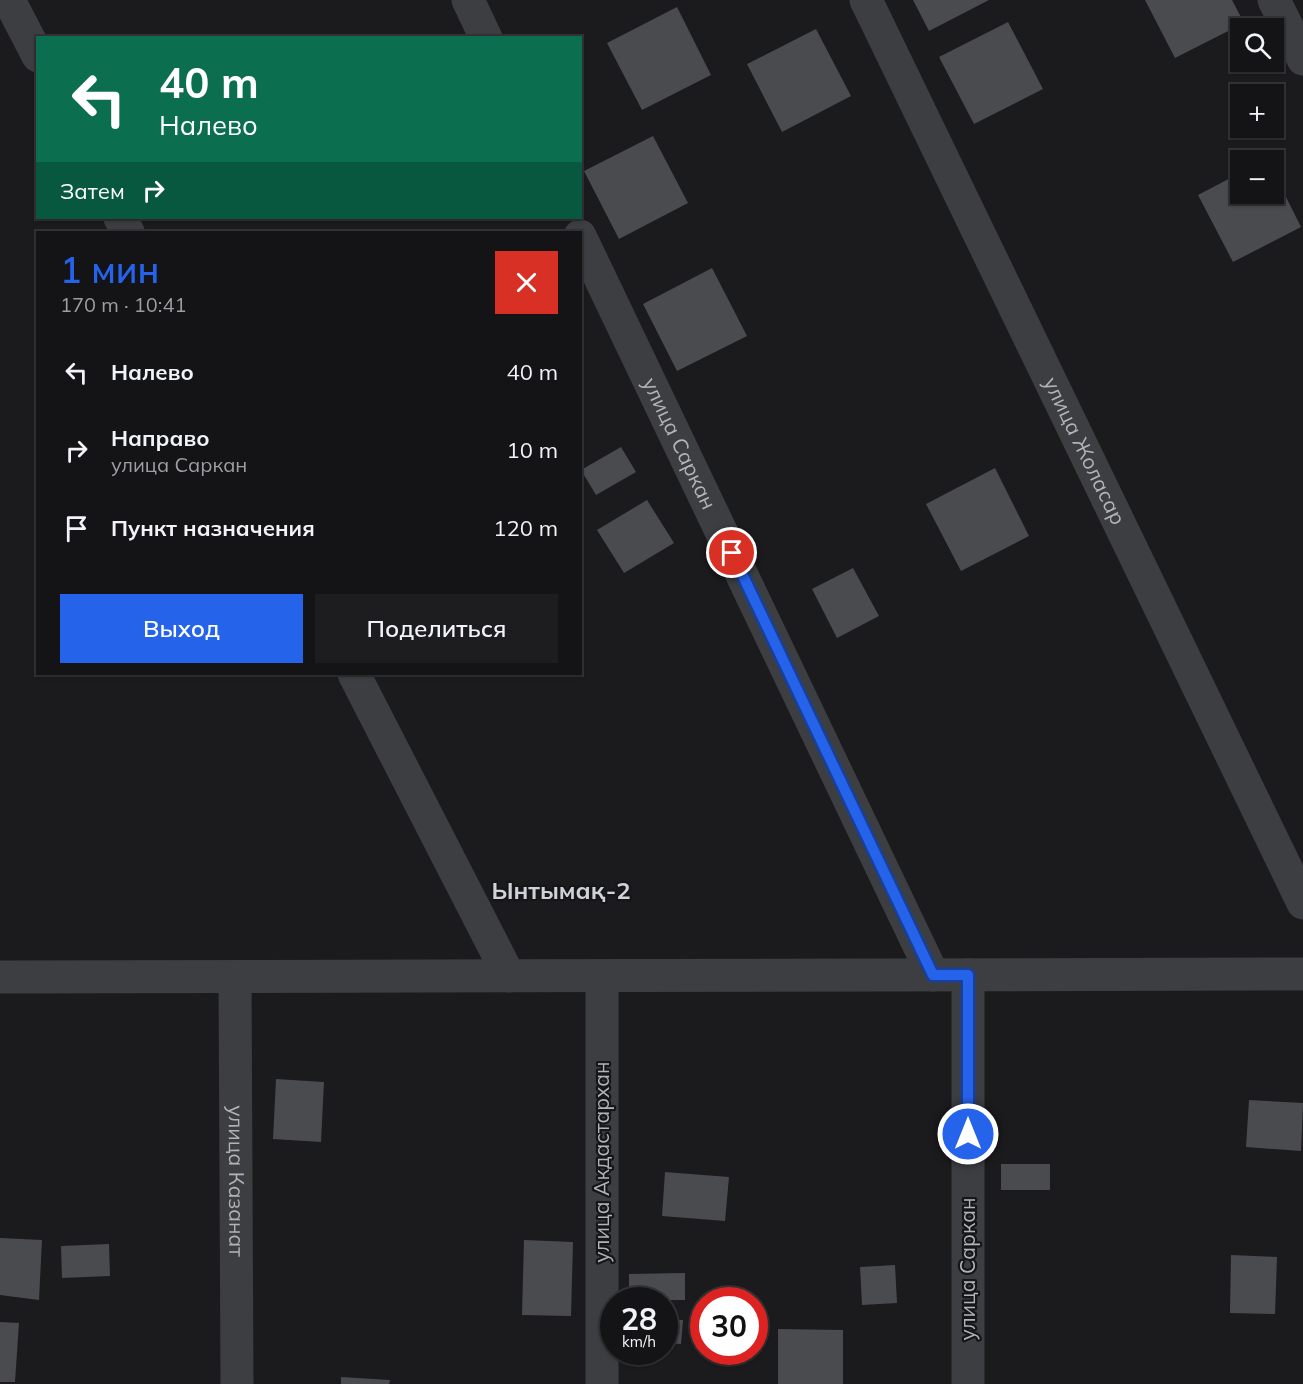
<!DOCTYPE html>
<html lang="ru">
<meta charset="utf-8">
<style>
:root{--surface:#141416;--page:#1d1d1f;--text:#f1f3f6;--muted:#9d9ea1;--line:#333335;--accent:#2563eb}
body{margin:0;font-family:Mulish,sans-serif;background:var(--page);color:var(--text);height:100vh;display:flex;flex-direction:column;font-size:22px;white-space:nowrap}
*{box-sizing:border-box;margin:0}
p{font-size:20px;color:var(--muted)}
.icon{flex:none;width:33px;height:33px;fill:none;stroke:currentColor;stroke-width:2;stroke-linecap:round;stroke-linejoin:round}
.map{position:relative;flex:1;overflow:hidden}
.sheet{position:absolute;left:36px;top:231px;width:546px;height:444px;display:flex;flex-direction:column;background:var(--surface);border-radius:0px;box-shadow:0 2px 4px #0004,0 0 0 2px var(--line)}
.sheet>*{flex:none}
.guide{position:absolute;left:36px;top:36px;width:546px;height:183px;border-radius:0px;box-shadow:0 2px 4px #0004,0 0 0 2px var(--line);background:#0b6e4f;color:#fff;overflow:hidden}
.buttons{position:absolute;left:1230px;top:18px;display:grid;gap:12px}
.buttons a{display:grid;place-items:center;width:54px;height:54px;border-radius:0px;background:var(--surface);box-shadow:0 2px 4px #0004,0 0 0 2px var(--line);font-size:30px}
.speed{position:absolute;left:600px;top:1287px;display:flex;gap:12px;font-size:30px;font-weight:700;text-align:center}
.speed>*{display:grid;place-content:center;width:78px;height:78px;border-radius:50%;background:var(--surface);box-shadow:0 2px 4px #0004,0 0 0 2px var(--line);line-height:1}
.speed small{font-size:15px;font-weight:400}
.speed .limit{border:9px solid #d22;background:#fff;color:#111}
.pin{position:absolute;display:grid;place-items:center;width:51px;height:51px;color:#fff;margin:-26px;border:3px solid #fff;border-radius:50%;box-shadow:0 2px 6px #0007}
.me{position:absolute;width:66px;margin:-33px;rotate:0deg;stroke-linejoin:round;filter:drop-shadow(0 0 4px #0008)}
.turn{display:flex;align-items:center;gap:21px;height:126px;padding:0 24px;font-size:27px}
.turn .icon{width:78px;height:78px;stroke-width:2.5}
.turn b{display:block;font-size:42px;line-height:51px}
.then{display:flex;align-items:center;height:57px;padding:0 24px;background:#0003;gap:12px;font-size:22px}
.round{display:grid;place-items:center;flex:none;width:63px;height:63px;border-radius:0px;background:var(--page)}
.summary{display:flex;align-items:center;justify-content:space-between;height:102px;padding:0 24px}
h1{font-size:36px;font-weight:600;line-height:45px;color:var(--accent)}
.action{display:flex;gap:12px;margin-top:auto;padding:12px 24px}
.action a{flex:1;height:69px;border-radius:0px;background:var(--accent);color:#fff;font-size:24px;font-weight:600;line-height:69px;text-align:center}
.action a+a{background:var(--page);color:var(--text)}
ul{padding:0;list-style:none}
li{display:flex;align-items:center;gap:18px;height:78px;padding:0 24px}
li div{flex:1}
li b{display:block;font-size:22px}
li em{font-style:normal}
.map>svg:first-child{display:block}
</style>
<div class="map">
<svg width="1303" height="1384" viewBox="0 0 1303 1384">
<rect width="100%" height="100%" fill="#1b1b1d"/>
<path fill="#4a4b4f" d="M913 0H989L929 31Z
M1145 0H1232L1244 23 1175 58Z
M677 7 711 75 642 110 607 43Z
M1008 22 1043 89 974 124 939 57Z
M816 29 851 96 782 132 747 64Z
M653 136 688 203 619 239 584 171Z
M1240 173V194H1274V173L1301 227 1233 262 1198 195Z
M712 268 747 336 677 371 643 304Z
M621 447 636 472 596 495 581 470Z
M995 468 1029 536 961 571 926 504Z
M647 500 674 543 624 573 597 530Z
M853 568 879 616 837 638 812 589Z
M276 1079 324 1082 321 1142 273 1139Z
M1249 1100 1303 1103 1301 1151 1246 1147Z
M1001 1164H1050V1190H1001Z
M665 1172 729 1177 725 1221 662 1216Z
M0 1238 42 1240 39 1300 0 1295Z
M524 1240 573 1242 571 1316 522 1315Z
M109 1244 110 1276 62 1278 61 1246Z
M1231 1255 1277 1257 1275 1314 1230 1313Z
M895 1265 897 1303 862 1305 860 1267Z
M685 1273V1300H629V1274Z
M664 1319 683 1320 681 1344 664 1343Z
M0 1322 19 1323 15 1382H0Z
M778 1329 843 1330V1384H778Z
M341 1377 390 1380 389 1384H341Z"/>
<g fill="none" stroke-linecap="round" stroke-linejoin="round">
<g stroke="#3c3e41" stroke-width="33">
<path d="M9 0 38 56"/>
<path d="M468 0 486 38"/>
<path id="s1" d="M866 0 1303 903"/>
<path d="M1274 0 1303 59"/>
<path d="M120 218 128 232"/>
<path id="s2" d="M580 236 933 975"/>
<path d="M354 674 509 976"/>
<path d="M0 977 1303 974"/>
<path id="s3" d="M235 977 237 1384"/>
<path d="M602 1384V976"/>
<path d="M968 1384V975"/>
</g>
</g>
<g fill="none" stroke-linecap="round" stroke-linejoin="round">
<g stroke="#184099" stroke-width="15">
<path id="route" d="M732 553 933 975H968V1134"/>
</g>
<use href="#route" stroke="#2563eb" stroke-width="10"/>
</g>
<g text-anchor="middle" stroke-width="4.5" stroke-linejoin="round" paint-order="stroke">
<g font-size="21" fill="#afb4bb" stroke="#161618">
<text dy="7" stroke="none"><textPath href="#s2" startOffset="230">улица Саркан</textPath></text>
<text dy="7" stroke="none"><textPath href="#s1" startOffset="501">улица Жоласар</textPath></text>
<text transform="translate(602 1162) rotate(-90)" y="7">улица Акдастархан</text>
<text dy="7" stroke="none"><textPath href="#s3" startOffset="204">улица Казанат</textPath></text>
<text transform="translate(968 1269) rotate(-90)" y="7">улица Саркан</text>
</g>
<g font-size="24" font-weight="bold" fill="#cfd2d7" stroke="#161618">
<text x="561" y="899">Ынтымақ-2</text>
</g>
</g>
</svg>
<div class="buttons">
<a><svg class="icon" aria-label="search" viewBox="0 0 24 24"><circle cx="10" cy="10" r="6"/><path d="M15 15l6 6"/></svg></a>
<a>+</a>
<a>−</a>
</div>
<div class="speed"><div>28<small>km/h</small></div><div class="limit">30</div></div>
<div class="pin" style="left:732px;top:553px;background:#d93025"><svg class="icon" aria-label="arrive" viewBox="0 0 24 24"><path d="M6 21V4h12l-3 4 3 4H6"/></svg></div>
<svg class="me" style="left:968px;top:1134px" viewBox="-20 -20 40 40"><circle r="17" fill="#2563eb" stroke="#fff" stroke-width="3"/><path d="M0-11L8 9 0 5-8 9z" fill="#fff"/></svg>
<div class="guide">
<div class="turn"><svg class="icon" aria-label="left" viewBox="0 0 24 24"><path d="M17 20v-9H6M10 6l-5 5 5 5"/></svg><div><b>40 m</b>Налево</div></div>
<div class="then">Затем<svg class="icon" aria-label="right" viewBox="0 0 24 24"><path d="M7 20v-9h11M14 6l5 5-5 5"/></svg></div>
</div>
<section class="sheet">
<div class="summary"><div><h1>1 мин</h1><p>170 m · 10:41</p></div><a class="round" style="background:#d93025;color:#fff"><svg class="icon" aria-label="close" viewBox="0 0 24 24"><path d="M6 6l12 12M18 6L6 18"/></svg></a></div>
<ul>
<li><svg class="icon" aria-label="left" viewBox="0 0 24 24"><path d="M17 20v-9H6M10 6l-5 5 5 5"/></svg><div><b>Налево</b></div><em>40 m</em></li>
<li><svg class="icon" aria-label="right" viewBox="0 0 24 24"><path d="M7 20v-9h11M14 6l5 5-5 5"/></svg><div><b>Направо</b><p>улица Саркан</p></div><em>10 m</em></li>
<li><svg class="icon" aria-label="arrive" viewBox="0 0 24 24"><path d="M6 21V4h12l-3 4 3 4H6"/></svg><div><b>Пункт назначения</b></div><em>120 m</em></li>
</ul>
<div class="action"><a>Выход</a><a>Поделиться</a></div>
</section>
</div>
